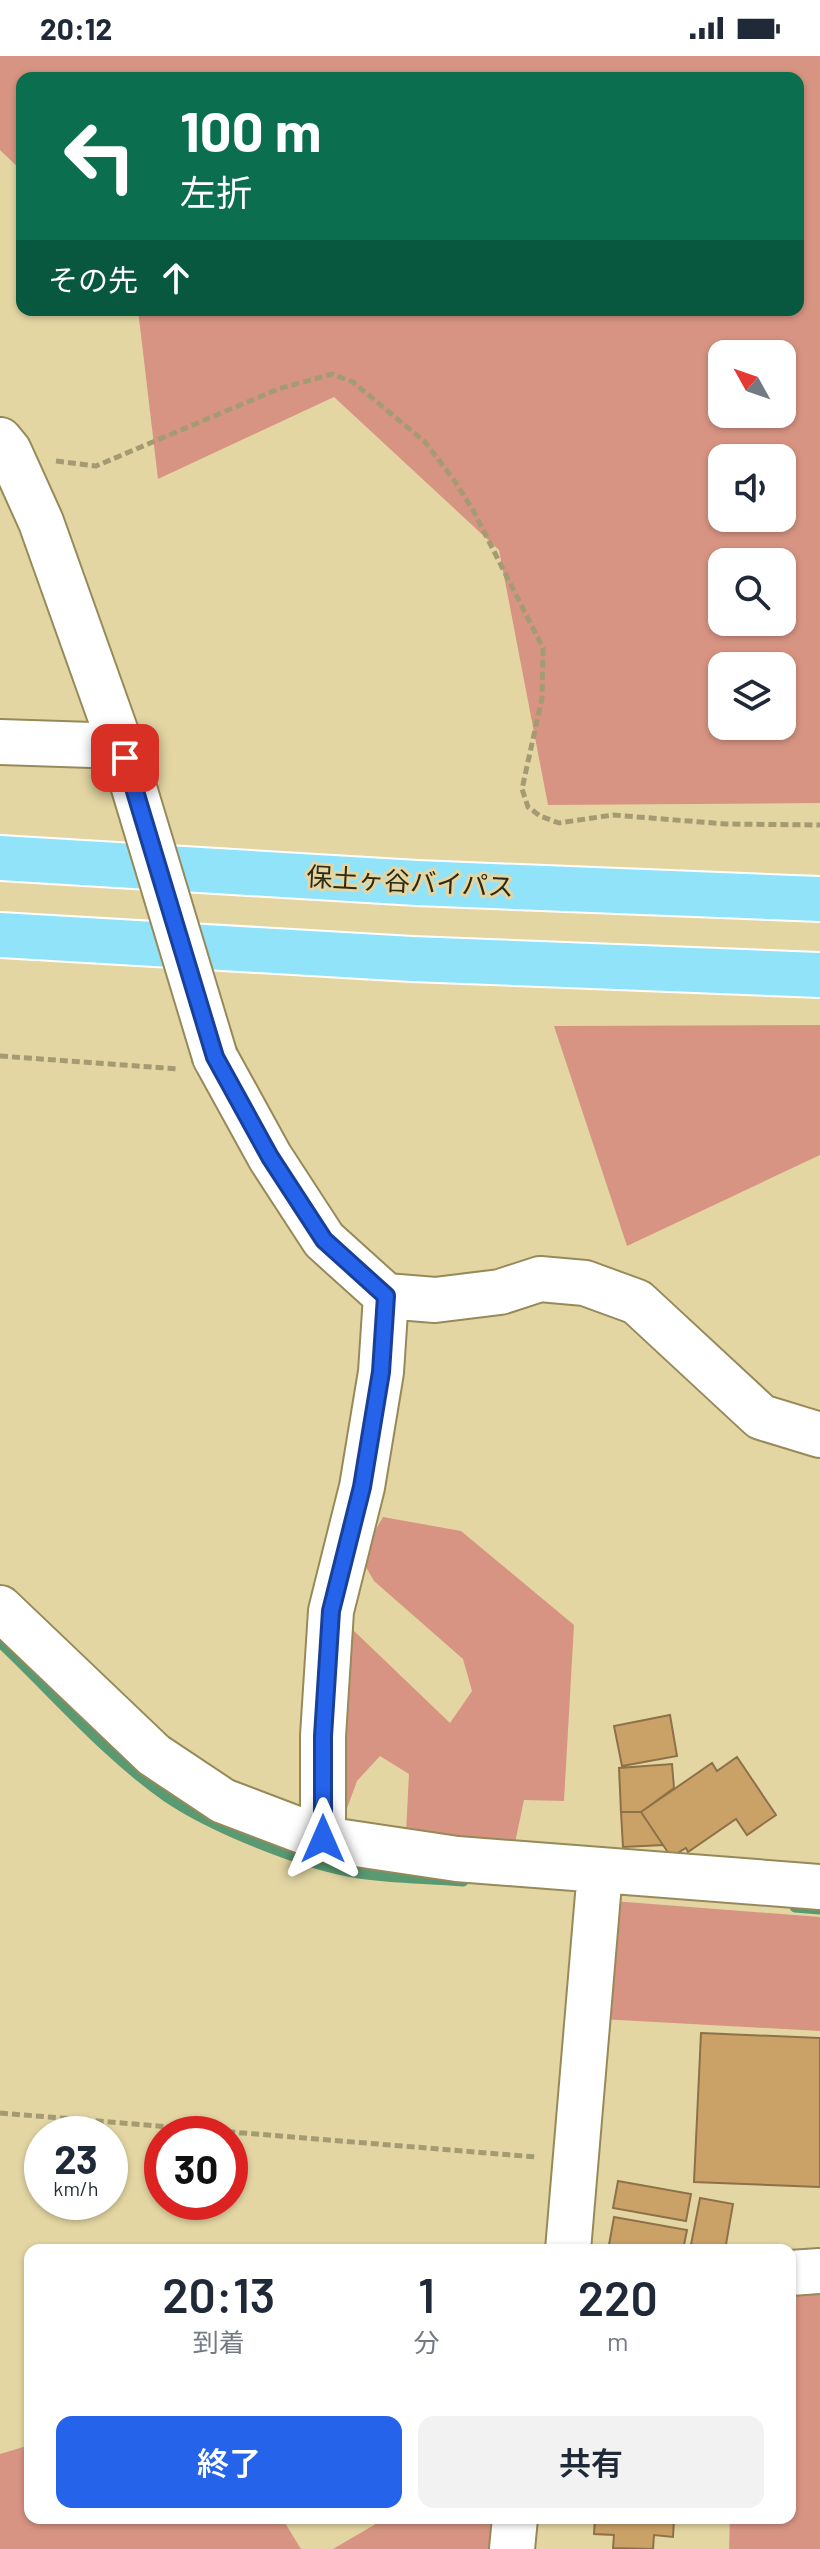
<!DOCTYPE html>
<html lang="ja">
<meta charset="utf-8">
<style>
:root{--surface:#fff;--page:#f2f2f3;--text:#1f2937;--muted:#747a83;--accent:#2563eb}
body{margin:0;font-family:Barlow,"Noto Sans JP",sans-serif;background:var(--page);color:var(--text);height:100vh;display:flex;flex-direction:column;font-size:30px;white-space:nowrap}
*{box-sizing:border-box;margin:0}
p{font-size:26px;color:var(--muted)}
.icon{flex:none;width:44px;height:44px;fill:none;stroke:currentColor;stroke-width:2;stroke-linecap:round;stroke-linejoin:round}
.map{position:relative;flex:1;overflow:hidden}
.details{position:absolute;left:24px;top:2188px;width:772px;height:280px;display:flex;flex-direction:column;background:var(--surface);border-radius:16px;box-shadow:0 2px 6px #0004}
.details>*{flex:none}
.guide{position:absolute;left:16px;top:16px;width:788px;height:244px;border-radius:16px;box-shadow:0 2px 6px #0004;background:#0b6e4f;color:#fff;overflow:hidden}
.needle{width:52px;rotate:310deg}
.buttons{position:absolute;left:708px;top:284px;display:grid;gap:16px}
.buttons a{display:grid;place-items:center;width:88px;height:88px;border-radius:16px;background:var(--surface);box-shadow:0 2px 6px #0004;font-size:40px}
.speed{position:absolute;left:24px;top:2060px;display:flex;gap:16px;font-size:40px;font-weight:700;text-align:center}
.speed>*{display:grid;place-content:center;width:104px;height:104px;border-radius:50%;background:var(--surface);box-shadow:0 2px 6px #0004;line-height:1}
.speed small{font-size:20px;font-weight:400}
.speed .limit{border:12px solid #d22;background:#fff;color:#111}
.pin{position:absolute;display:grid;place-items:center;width:68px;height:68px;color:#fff;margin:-34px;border-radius:16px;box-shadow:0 4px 12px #0006}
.me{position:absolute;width:88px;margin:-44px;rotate:0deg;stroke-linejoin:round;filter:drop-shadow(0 0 6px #0008)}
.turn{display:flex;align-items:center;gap:28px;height:168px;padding:0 32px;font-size:36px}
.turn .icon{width:104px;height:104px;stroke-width:2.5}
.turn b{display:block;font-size:56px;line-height:68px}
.then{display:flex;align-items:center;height:76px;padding:0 32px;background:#0003;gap:16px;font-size:30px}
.eta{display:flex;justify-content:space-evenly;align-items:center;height:136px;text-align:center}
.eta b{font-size:48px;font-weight:600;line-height:56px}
.cta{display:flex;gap:16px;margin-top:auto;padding:16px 32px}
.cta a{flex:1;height:92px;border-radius:16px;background:var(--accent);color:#fff;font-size:32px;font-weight:600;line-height:92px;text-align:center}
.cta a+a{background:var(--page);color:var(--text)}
.status{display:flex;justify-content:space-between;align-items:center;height:56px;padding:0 40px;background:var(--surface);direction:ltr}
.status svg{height:22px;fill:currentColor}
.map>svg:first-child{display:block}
</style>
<div class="status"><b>20:12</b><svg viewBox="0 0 49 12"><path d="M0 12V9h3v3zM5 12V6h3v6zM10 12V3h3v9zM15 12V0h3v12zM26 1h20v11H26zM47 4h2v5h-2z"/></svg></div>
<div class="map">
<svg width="820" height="2493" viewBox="0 0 820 2493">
<rect width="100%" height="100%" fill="#e3d6a3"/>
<path fill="#d89482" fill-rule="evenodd" d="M0 0H820V747L548 749 499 494 334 341 158 423 138 254H798V22H22V115L0 94ZM722 298H782V358H722ZM722 402H782V462H722ZM722 506H782V566H722ZM722 610H782V670H722Z
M820 969V1099L627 1190 554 970Z
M383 1461 461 1475 574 1569 564 1745 524 1744 513 1796 406 1776 409 1718 380 1700 357 1725 346 1755 334 1757 352 1573 450 1667 472 1635 463 1603 374 1525 360 1501Z
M613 1845 820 1861V1975L601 1963Z
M820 2233V2493H729L730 2462H790V2242Z
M30 2389V2462H282L301 2493H0V2398Z
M386 2462H510L506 2493H333Z"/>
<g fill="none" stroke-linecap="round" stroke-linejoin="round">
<path stroke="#5a9a73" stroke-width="11" d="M0 1586C54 1637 105 1697 166 1740 211 1771 305 1809 359 1817 393 1822 428 1822 463 1825
M795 1851 820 1853"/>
</g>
<path fill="#caa268" stroke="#8e7148" stroke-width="2" d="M670 1659 677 1700 622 1710 614 1670Z
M737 1701 776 1759 747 1779 736 1763 688 1796 686 1792 671 1801 641 1756 712 1707 717 1715Z
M672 1708 674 1732 641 1756H621L619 1712Z
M621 1756H641L663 1789 623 1791Z
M701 1977 820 1982V2131L694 2126Z
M618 2125 691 2138 686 2165 613 2152Z
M700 2142 733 2148 725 2194H690Z
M614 2161 687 2174 683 2194H637L609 2189Z
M595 2462H674L673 2481 654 2479 653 2493 613 2492 614 2479 594 2478Z"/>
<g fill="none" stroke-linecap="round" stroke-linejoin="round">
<g stroke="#968a5a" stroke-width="48">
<path id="minor" d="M0 384 9 395 41 466 125 702
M0 686 92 689 117 686
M215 1001 270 1101 324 1184 386 1240 381 1316 362 1431 331 1555 323 1680V1783
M386 1240 435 1244 500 1236 540 1223 585 1227 637 1246 761 1361 820 1379
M0 1552 154 1699 223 1745 323 1783 457 1803 820 1831
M568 2194 600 1815
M790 2217 820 2215
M512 2493 515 2462"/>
</g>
<g stroke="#fff" stroke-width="48">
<path id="highway" d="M0 802 417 827 820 843
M0 879 412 903 820 919"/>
</g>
<path stroke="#a59b73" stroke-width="5" stroke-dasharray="8 4" stroke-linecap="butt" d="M56 405 96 410 278 333 332 318 353 326 425 386 454 424 473 454 543 592 542 642 522 733 528 751 540 760 559 767 613 759 726 768 820 769
M0 1000 179 1013
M0 2057 536 2101"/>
<use href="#minor" stroke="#fff" stroke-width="44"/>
<use href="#highway" stroke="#91e3f9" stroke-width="44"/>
<g stroke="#968a5a" stroke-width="48" stroke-linecap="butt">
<path id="minor-bridge" d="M125 702 215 1001"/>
</g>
<use href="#minor-bridge" stroke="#fff" stroke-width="44"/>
</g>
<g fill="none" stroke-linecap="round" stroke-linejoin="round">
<g stroke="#184099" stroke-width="20">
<path id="route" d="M125 702 215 1001 270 1101 324 1184 386 1240 381 1316 362 1431 331 1555 323 1680V1783"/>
</g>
<use href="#route" stroke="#2563eb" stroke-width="14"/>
</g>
<g text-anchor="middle" stroke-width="6" stroke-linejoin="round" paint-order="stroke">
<g font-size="26" fill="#2f2a16" stroke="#e3d6a3">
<text transform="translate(410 826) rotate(3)" y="9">保土ヶ谷バイパス</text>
</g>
</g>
</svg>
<div class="buttons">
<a><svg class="needle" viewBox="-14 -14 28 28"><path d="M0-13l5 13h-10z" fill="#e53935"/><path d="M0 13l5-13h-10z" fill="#747a83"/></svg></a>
<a><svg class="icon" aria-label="sound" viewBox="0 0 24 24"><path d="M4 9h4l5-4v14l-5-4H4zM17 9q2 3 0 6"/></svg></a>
<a><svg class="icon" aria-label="search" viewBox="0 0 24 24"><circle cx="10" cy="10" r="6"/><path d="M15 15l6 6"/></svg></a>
<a><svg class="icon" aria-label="layers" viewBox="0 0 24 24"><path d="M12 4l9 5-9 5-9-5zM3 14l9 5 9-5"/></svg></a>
</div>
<div class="speed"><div>23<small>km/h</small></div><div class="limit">30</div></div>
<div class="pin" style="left:125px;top:702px;background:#d93025"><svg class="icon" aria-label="arrive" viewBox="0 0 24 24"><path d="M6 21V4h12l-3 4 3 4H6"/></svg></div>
<svg class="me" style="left:323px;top:1783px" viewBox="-20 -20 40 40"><path d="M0-17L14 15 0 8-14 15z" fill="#2563eb" stroke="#fff" stroke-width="4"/></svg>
<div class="guide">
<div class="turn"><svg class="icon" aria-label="left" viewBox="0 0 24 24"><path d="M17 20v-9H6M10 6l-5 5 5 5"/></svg><div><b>100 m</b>左折</div></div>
<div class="then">その先<svg class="icon" aria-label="ahead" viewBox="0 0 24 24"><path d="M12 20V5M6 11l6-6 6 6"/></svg></div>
</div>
<section class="details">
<div class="eta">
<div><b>20:13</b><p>到着</p></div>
<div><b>1</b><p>分</p></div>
<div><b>220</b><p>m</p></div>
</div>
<div class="cta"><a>終了</a><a>共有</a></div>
</section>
</div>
